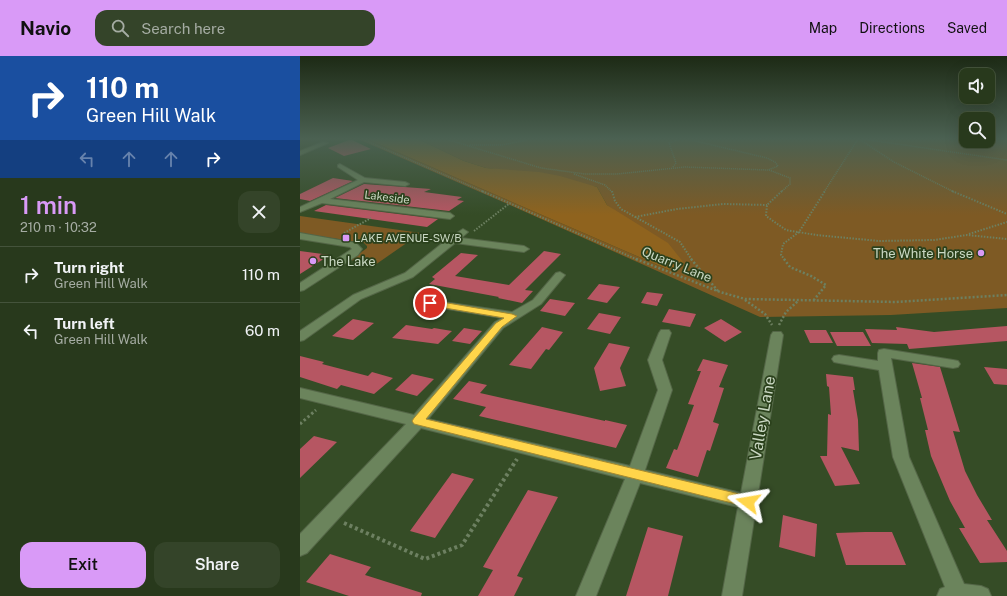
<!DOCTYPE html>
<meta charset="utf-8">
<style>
:root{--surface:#28391c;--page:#344429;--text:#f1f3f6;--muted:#a5aca3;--line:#44533b;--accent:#d99af7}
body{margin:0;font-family:"Public Sans",sans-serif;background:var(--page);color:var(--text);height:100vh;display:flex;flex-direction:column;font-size:15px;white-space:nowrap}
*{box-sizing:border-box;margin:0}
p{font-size:13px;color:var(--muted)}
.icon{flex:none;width:22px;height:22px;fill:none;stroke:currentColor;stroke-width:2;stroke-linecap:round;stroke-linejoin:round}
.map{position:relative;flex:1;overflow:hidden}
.panel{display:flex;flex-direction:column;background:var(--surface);width:300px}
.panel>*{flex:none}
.guide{background:#1a4fa0;color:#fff;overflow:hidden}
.fabs{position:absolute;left:659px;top:12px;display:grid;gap:8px}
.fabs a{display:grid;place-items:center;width:36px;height:36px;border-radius:8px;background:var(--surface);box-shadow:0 4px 16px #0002,0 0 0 1px var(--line);font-size:20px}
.pin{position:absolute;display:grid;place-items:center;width:34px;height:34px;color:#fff;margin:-17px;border:2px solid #fff;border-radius:50%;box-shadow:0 1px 4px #0007}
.me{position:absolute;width:44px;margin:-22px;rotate:284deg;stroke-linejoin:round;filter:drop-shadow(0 0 3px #0008)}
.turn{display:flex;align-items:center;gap:14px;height:84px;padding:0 20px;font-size:18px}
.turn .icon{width:52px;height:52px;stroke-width:2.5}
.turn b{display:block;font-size:28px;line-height:34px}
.lanes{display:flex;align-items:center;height:38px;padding:0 20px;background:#0003;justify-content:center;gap:20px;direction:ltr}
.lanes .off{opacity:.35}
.round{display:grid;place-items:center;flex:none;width:42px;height:42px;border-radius:12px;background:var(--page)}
.summary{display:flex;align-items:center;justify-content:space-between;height:68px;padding:0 20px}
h1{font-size:24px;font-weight:600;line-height:30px;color:var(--accent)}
.primary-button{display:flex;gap:8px;margin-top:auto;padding:8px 20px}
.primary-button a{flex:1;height:46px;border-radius:12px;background:var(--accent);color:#111;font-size:16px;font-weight:600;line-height:46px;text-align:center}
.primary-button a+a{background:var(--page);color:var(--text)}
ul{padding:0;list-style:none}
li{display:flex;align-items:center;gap:12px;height:56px;padding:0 20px;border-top:1px solid var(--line)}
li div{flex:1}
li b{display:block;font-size:15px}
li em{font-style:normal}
header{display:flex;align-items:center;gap:24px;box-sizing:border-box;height:56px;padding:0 20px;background:var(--accent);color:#111}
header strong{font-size:19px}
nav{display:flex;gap:22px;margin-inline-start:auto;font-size:14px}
.search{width:280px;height:36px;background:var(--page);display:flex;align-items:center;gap:10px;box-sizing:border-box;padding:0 14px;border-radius:12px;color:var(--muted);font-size:15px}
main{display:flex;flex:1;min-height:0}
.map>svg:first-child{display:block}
</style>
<header>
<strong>Navio</strong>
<div class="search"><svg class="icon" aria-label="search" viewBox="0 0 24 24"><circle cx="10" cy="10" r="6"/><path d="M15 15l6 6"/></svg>Search here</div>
<nav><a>Map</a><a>Directions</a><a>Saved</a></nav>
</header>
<main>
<section class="panel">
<div class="guide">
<div class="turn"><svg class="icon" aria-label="right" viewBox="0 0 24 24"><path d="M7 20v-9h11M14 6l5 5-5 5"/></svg><div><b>110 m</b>Green Hill Walk</div></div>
<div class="lanes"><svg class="icon off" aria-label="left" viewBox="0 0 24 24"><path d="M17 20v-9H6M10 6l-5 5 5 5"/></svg><svg class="icon off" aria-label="ahead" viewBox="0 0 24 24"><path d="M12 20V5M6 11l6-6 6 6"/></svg><svg class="icon off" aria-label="ahead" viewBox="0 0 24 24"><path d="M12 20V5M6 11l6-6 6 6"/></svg><svg class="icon" aria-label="right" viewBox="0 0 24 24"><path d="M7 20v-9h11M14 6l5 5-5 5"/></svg></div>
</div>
<div class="summary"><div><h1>1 min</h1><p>210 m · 10:32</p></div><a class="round"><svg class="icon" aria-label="close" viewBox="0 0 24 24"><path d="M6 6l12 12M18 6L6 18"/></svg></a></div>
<ul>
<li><svg class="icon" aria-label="right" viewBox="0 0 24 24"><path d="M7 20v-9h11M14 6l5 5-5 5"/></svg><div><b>Turn right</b><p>Green Hill Walk</p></div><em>110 m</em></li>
<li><svg class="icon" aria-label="left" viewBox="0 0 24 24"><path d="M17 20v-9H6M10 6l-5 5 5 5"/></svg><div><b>Turn left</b><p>Green Hill Walk</p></div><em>60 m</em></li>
</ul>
<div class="primary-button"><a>Exit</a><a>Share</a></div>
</section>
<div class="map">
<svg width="707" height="540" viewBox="0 0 707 540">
<rect width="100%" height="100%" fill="#354c26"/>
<path fill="#7e5a24" d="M58 83H67L369 214 384 207 307 149 297 131 212 115 186 112 164 105 118 83H666V85L707 83V252L591 259 460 261 210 149Z
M0 160 121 177 75 209 51 204 67 192V190L64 187 0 177Z"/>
<path fill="#8f631e" d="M67 83H118L164 105 186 112 239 116 260 120 297 131 307 149 368 187 384 207 369 214Z"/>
<path fill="#b65662" d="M49 84H52L71 93 44 100 28 92Z
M33 122 53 125 10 145 0 143V138Z
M64 128 131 133 124 136 162 141 157 144 164 145 149 155 35 142Z
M26 149 138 163 127 171 14 155Z
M0 195 30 199 0 218Z
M244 195 261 198 225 234 233 235 222 247 198 242 199 241 129 228 135 223 132 221 161 197 178 199 155 220 209 229Z
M299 228 320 231 307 247 287 243Z
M347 236 363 238 357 250 341 247Z
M250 243 275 247 265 260 240 255Z
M369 253 396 258 390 271 362 266Z
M299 257 321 261 310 278 287 273Z
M53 263 74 267 53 284 32 280Z
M421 263 442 276 425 286 404 272Z
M106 269 132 273 134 272 152 275 138 288 92 282Z
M707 270V285L609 293 607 288 572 287 565 273 597 274 596 271 634 276Z
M242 271 263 276 249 294 246 293 231 313 209 309Z
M164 272 182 275 170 288 152 285Z
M504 274H526L533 287H510Z
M530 276H563L571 290H537Z
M309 287 330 291 320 312 326 330 300 335 294 312Z
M0 300 24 306 22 308 68 320 72 316 93 322 74 338 41 329 37 333 0 321Z
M403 303 428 309 419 331 424 332 413 366 419 368 410 395 407 394 398 421 366 412 374 393 377 394 394 349 388 348 401 315H397Z
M612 307 640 311 660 376 653 375 665 415 677 439 692 464H687L707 495V506L680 507 659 472H665L650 445 631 400 625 374H628L620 342H622Z
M684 311 707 313V329L694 328Z
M112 318 134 323 117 340 95 334Z
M526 318 553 321 555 334H553L558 364 559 395 541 391 560 428 535 430 520 400H527L528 358 531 359 529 331 527 330Z
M169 325 187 329 180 337 305 365V364L327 369 316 392 179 360 186 351 153 343Z
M14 380 37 386 0 422V393Z
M152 417 174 423 135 482 110 475Z
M228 434 258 441 217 520 223 522 214 540H178L193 514 183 511Z
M483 459 517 468 515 501 479 491Z
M348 471 383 480 368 540H326Z
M565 476H592L606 509H546L536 477Z
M30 498 71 511 65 519 122 537 121 540H49L6 526Z"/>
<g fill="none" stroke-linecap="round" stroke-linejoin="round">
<g stroke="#546647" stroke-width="2">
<path id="minor" d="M23 86 28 87 0 99V95Z
M40 108 65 122 105 126 109 128 105 130 64 126 30 143 150 157 154 160 150 163 22 147 0 156V151L58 124 38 111V109Z
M163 173 168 176 161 182 224 190 229 193 224 196 155 187 113 221 61 243 4 284 0 285V275L53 239 105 217 149 182Z
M0 177 56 187 62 193 58 199 4 234 0 235V227L52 193 50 191 0 183Z
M260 216 265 219 241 248 203 272 128 363 330 410 358 334 348 304 359 277 361 274H369L371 277 362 304 372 334 345 414 441 437 471 279 473 276H481L483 279 442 540H422L438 451 340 427 296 540H276L325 423 121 372 7 497 0 500V478L106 368 0 342V332L114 359 195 266 202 262 130 250 126 249 124 247 126 245 130 244 212 256 233 244 256 217Z
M584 293 653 304 658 305 660 308 658 311 653 312 591 302 609 401 664 528 681 530 688 533 691 540H637L640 533 645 531 593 401 579 314 539 307 534 306 532 303 534 300 539 299 578 305V297L579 294Z"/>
</g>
<path stroke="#6d8061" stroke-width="1.5" stroke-dasharray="1 1" stroke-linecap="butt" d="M62 83 184 136
M146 83 241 112 285 118H317L385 111 468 114 478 110 475 106 467 102 387 83
M559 83 594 106 654 136
M563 83 707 104
M170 89H202L227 84 225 83
M373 111 376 107 369 87 380 83
M469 114 490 122V128L481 136
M274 118 305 129 312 136
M524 136 558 83"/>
<path stroke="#6d8061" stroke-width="2" stroke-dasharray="1.5 1.5" stroke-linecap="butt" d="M182 135 338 204
M312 135 315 145 321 153 380 186 392 204
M482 135 467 149 466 160 486 174 516 179 579 185 634 184 667 179 707 183
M652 135 707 158
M335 161 377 153 423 148 467 149
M174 175 210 147
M44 177 71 162
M669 178 707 166
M485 204 481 199 483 188 499 176 525 135"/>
<path stroke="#6d8061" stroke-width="2.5" stroke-dasharray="2 2" stroke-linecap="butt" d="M336 203 420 236 445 243 596 246 707 239
M391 203 418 235
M484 203 490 211 511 220 526 229 513 245
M445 244 465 258 472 269
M479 269 486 256 498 245"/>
<path stroke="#6d8061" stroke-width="3" stroke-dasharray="2.5 2.5" stroke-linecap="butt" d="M0 368 16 354"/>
<path stroke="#6d8061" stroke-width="4" stroke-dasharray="3 3" stroke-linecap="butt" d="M44 467 125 503 162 489 217 403"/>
<use href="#minor" fill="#6b845c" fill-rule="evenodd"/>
</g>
<linearGradient id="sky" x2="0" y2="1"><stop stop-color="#1d2a15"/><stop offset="0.52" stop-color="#4b6152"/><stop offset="1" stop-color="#4b6152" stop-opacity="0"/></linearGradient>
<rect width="707" height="159" fill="url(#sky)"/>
<path fill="#ffd54a" stroke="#a68a30" d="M130 244 212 258 217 260 202 271 126 363 448 440 453 441 455 446 453 450 448 451 114 368 112 365 114 362 196 267 204 262 127 249 126 247 127 245Z"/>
<g fill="#d99af7" stroke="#2b411c" stroke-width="1.5">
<rect x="42" y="178" width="8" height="8" rx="2"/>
<circle cx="681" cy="197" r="4"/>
<circle cx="13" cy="205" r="4"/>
</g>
<g text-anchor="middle" stroke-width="3.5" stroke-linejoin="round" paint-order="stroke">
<g font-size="11" fill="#cad8c3" stroke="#2b411c">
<text transform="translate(87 141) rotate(7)" y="4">Lakeside</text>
</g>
<g font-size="11" fill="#cad8c3" stroke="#2b411c" text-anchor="start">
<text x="54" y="186">LAKE AVENUE-SW/B</text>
</g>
<g font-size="13" fill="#cad8c3" stroke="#2b411c" text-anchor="end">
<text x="673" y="202">The White Horse</text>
<text x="21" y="210" text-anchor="start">The Lake</text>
</g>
<g font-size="13" fill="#cad8c3" stroke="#2b411c">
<text transform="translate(377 208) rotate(22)" y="5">Quarry Lane</text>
</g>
<g font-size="16" fill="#cad8c3" stroke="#2b411c">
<text transform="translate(462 362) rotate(-80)" y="6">Valley Lane</text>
</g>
</g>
</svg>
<div class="fabs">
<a><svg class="icon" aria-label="sound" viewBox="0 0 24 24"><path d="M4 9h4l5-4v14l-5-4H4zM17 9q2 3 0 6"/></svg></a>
<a><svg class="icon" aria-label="search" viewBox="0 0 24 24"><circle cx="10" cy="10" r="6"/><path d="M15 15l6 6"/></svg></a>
</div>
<div class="pin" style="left:130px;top:247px;background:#d93025"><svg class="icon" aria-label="arrive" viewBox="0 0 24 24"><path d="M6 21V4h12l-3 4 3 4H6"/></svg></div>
<svg class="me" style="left:448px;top:446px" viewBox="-20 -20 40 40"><path d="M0-17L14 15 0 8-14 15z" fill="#ffd54a" stroke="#fff" stroke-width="4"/></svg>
</div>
</main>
